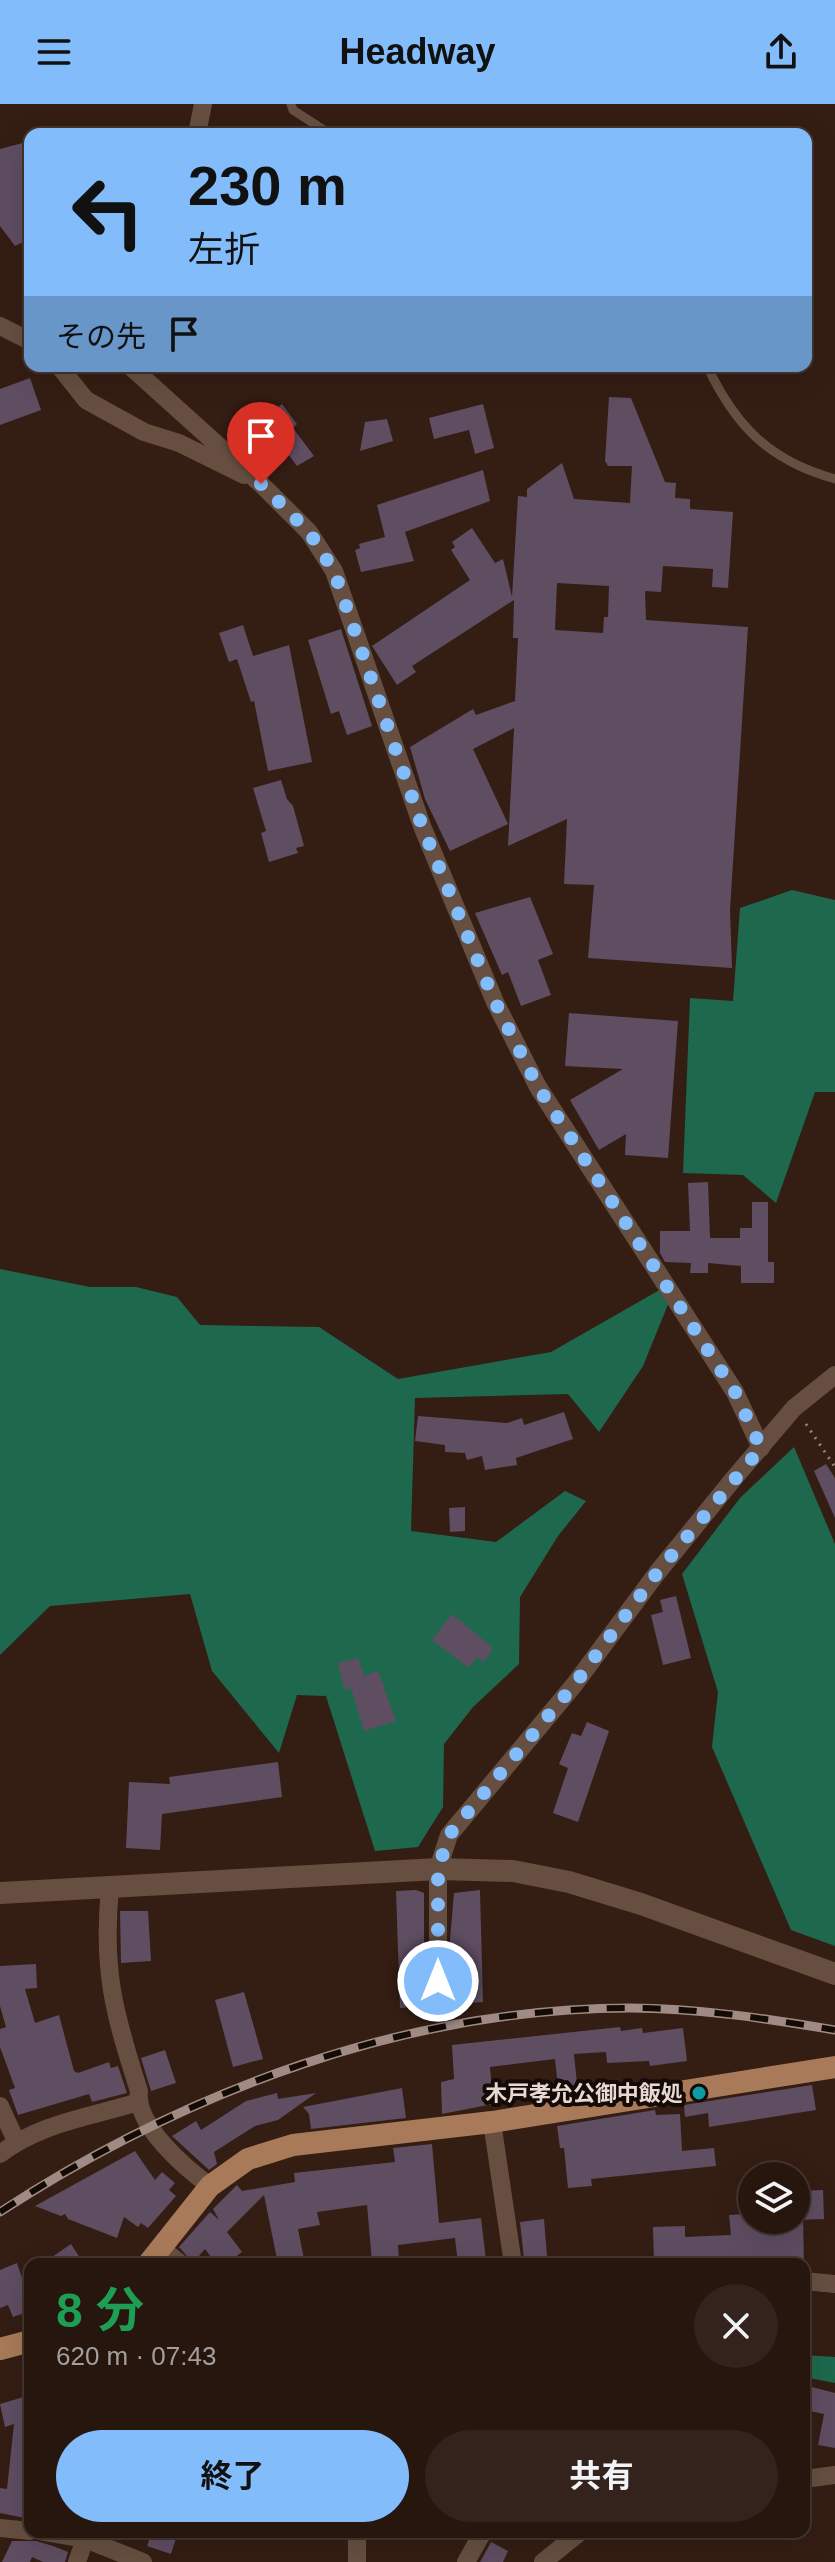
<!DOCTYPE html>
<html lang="ja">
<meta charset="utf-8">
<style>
:root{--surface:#27160e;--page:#33231c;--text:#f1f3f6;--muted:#a49f9e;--line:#43352e;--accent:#82bcfa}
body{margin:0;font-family:Helvetica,"Noto Sans JP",sans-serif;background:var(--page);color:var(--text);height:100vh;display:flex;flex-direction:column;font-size:30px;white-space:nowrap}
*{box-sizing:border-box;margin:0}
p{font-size:26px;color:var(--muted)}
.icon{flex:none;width:44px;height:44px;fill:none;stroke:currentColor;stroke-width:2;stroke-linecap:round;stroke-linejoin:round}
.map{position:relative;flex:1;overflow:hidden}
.sheet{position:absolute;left:24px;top:2154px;width:786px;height:280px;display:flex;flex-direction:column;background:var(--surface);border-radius:16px;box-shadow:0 8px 32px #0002,0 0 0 2px var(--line)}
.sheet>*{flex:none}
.top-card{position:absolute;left:24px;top:24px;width:788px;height:244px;border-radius:16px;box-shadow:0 8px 32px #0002,0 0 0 2px var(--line);background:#82bcfa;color:#111;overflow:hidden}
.fabs{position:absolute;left:738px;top:2058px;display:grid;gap:16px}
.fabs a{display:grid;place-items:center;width:72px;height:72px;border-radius:50%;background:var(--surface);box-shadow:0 8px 32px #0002,0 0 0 2px var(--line);font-size:40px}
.pin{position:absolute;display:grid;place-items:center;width:68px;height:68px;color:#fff;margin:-82px -34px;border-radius:50% 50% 50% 0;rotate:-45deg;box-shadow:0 0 8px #0007}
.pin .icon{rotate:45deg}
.me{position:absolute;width:88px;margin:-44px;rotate:0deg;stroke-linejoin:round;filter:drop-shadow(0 0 6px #0008)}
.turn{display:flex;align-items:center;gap:28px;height:168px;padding:0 32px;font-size:36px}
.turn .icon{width:104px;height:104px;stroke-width:2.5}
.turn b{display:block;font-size:56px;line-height:68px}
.then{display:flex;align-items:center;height:76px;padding:0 32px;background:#0003;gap:16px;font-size:30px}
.round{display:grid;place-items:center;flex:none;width:84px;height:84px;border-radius:42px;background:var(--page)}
.overview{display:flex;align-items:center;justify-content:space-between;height:136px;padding:0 32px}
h1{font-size:48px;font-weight:700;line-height:60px;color:#1e9e55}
.cta{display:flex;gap:16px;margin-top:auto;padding:16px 32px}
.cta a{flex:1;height:92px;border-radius:48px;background:var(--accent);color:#111;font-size:32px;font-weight:700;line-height:92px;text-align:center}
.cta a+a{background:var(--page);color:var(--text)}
header{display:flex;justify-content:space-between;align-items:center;height:104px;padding:0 32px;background:var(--accent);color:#111;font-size:36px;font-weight:700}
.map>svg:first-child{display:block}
</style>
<header><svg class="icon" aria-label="menu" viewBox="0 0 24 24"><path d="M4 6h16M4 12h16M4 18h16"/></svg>Headway<svg class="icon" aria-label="share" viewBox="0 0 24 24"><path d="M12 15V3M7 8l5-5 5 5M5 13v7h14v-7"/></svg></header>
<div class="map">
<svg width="835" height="2458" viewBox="0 0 835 2458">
<rect width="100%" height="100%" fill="#341d13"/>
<path fill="#1e694d" d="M792 786 835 796V988H815L776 1099 743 1071 683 1069 690 894 733 897 740 804Z
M0 1165 90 1183H136L177 1193 200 1221 319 1223 398 1275 551 1248 663 1184 669 1198 643 1262 599 1328 568 1290 415 1294 411 1427 496 1438 565 1387 586 1397 558 1432 520 1493 519 1560 473 1603 444 1640 443 1703 418 1743 375 1747 326 1592 297 1591 279 1649 212 1567 190 1490 50 1502 0 1551Z
M794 1343 835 1440V1842L791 1826 712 1643 718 1588 682 1470 740 1394Z
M804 2251 835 2253V2279L804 2273Z"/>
<path fill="#5f4d62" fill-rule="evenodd" d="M30 37V88L22 93 30 135 15 142 0 122V45Z
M30 274 41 306 0 321V285Z
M609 293 631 294 665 378 676 379 675 394 690 395V405L733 408 728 484 712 483 713 465 663 462 661 488 645 487 646 516 748 523 730 806 732 864 588 854 594 781 564 780 567 715 508 742 514 624 473 645 508 720 450 747 425 695 410 643 473 605 476 611 515 597 518 534H513L514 496 412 562 416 568 397 581 372 542 470 476 451 446 455 443 452 438 472 424 495 459 503 455 512 493 518 392 527 393V385L562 359 574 395 630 399 632 362H608L605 357ZM557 479 609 482 608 513H604L603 529 555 526Z
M282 300 297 320 293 324 314 352 297 362 262 315Z
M483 300 494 344 475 350 469 326 434 335 429 314Z
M387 315 393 337 360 347 365 318Z
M483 366 490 397 405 428 414 457 361 468 355 446 360 444 359 440 385 433 377 401Z
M243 521 253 552 289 541 312 658 268 667 254 597 251 598 237 555 229 558 219 529Z
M341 525 372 622 347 631 339 607 331 610 308 536Z
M281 676 287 695 293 702 304 742 296 744 298 749 269 758 261 729 266 727 253 684Z
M530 793 553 850 538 856 551 891 521 902 508 868 502 871 475 809Z
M569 909 678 917 668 1054 625 1051 626 1030 599 1046 570 996 623 965 565 962Z
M708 1078 710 1134H740V1124H752V1098H768V1158H774V1179H741V1162L708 1159V1169H690L691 1159 665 1158 660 1149V1127H690L688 1079Z
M564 1308 573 1335 516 1354 517 1361 485 1366 482 1352 467 1356 465 1349 445 1348V1341L415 1337 418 1312 507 1319 522 1314 524 1321Z
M826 1360 835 1374V1414L814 1367Z
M465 1403V1427L450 1428 449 1404Z
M676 1492 691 1554 663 1561 651 1511 663 1508 660 1496Z
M452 1510 493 1544 484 1558 477 1553 469 1564 432 1536Z
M358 1554 364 1572 378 1567 396 1617 364 1627 351 1584 345 1586 338 1559Z
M587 1618 609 1627 578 1718 553 1709 568 1664 559 1660 572 1629 581 1632Z
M278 1658 282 1693 162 1710 160 1746 126 1744 129 1678 170 1680 169 1673Z
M416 1786 424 1789V1885L439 1889 454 1884V1851H450V1836L454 1789 480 1786 483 1898 400 1904 396 1787Z
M120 1807H148L151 1857 121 1859Z
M36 1860 37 1884 25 1885 35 1919 59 1911 74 1967 78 1969 109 1958 111 1964 118 1962 127 1989 92 1998 89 1990 18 2011 9 1986 15 1984 0 1943V1925L6 1923 0 1902V1862Z
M244 1888 263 1955 233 1963 215 1896Z
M620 1923 621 1927 642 1924 643 1929 683 1924 687 1957 650 1962 649 1957 607 1959 606 1948 574 1950 578 1990 559 1993 555 1955 490 1963 493 2000 442 2010 441 1978 454 1975 452 1941Z
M165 1946 176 1979 151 1987 141 1954Z
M812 1981 816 2006 709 2023 708 2009 685 2013 684 2001Z
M402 1984 406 2014 311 2025 309 2010 303 2003Z
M277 1989 278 1995 316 1989 278 2016 255 2022 214 2048 217 2060 209 2066 172 2032 196 2017 201 2026 246 1997Z
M655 2006 656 2011 680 2010 682 2047 714 2044 716 2062 591 2075 592 2082 568 2084 564 2044H560L557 2022Z
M432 2040 439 2119 481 2114 486 2156 458 2160 455 2134 398 2141 399 2156 372 2158 367 2101 317 2108 320 2121 298 2125 305 2160H278L264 2091 227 2128 242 2148 226 2160H216L205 2145 193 2159 179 2143 210 2108 219 2116 213 2105 237 2081 242 2087 295 2078 294 2069 395 2058 393 2044Z
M135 2047 155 2076 162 2068 175 2079 169 2086 176 2092 148 2124 141 2119 138 2123 124 2113 117 2134 68 2115 65 2110 61 2112 35 2102Z
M823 2086 824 2115 796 2116V2087Z
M746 2110 752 2111V2116H803L804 2160H654L653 2123 685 2122V2133L731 2131 729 2111Z
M544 2115 547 2152 524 2155 520 2118Z
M71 2140 84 2160H42Z
M17 2159 24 2180 30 2177V2207L13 2213 8 2201 0 2204V2166Z
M804 2281 835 2289V2344L818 2341 824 2310 804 2306Z
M30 2291V2415L0 2409V2384L7 2385 14 2320 5 2323 0 2300Z
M152 2428 177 2431 171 2450 147 2442Z
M12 2437H36L53 2442 68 2448 65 2458H43L32 2453 30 2458H2Z
M491 2438 508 2447 503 2458H480Z"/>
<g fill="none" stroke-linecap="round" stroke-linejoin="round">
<path stroke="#97837b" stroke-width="3" stroke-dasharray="2 6" stroke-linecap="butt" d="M806 1320 835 1363"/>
<path stroke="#664f40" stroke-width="9" d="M291 0 293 6 330 30
M707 262C736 323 770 357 835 375"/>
<path stroke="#664f40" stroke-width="18" d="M197 30 203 0
M0 222 30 237
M59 262 86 296 144 328 179 339 244 371
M130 262 261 380 309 428 334 467 422 722 495 898 538 983 735 1288 761 1344
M110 1784C102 1866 114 1909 139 1987 135 2021 184 2063 210 2082
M438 1877V1765L449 1731 574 1581 657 1469 735 1373 794 1304 835 1271
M0 2002 16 2037
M492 2018 513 2160
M0 2050C40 2019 91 2013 138 1998
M161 2144 181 2160
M804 2177 835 2180
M804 2375 835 2371
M0 2424 30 2427
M44 2428 85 2435 143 2458
M357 2428V2458
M77 2458 85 2435
M466 2458 483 2428
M543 2458 580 2428"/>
<path stroke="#664f40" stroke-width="22" d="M0 1789 438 1765 513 1767 569 1778 641 1800 835 1870"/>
<path stroke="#a87a59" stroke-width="22" d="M148 2160 210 2082 248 2055 293 2041 492 2018 835 1963
M0 2245 30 2237"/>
<g stroke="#9f8b83" stroke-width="9">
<path id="rail" d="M0 2108C186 1987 407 1904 630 1904 698 1904 769 1915 835 1926"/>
</g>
<use href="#rail" stroke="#140a06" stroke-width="6" stroke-dasharray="18" stroke-linecap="butt"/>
</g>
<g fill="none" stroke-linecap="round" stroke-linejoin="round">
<path stroke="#82bcfa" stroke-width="14" stroke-dasharray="0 25.2" d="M261 380 309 428 334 467 422 722 495 898 538 983 735 1288 761 1344 657 1469 574 1581 449 1731 438 1765V1877"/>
</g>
<circle fill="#0f9aa8" stroke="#140a06" stroke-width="3" cx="699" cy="1989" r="8"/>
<g text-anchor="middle" stroke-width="8" stroke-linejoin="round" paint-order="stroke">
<g font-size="22" font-weight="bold" fill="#e9d8d1" stroke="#140a06" text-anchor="end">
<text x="683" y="1997">木戸孝允公御中飯処</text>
</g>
</g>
</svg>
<div class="fabs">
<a><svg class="icon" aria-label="layers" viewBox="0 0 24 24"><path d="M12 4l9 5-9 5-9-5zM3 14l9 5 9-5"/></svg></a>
</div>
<div class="pin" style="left:261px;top:380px;background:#d93025"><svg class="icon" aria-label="arrive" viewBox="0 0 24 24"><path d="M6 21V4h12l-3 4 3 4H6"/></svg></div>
<svg class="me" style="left:438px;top:1877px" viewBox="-20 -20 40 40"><circle r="17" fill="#82bcfa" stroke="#fff" stroke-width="3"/><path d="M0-11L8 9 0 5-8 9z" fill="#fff"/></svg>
<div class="top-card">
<div class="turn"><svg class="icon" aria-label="left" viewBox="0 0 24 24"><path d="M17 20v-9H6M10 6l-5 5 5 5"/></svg><div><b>230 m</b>左折</div></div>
<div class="then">その先<svg class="icon" aria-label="arrive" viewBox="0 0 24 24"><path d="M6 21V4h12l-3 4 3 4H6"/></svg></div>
</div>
<section class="sheet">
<div class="overview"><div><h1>8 分</h1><p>620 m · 07:43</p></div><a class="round"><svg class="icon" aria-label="close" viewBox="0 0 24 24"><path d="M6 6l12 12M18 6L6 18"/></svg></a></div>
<div class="cta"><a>終了</a><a>共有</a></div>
</section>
</div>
